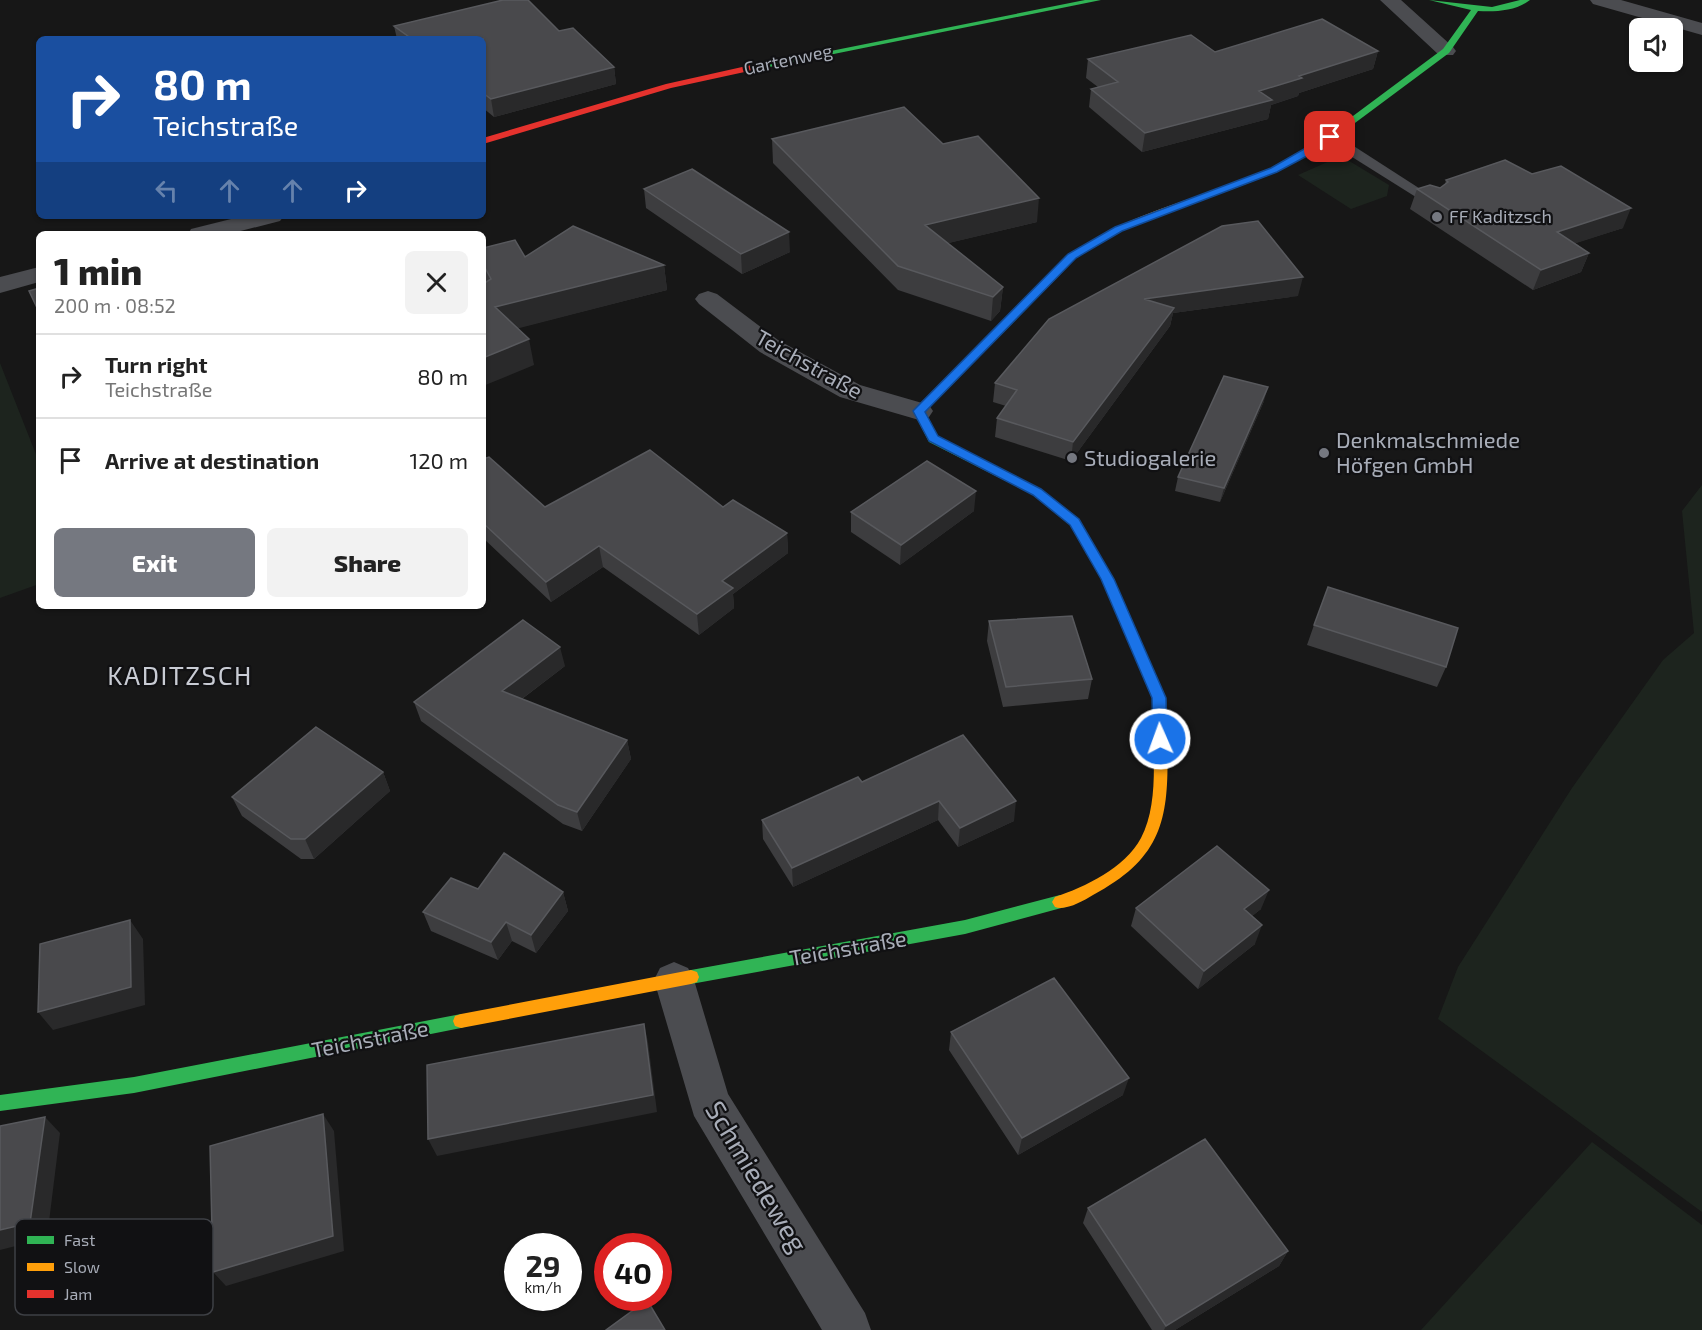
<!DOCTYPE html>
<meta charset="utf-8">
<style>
:root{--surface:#fff;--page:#f2f2f2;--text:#222;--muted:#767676;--line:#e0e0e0;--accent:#757880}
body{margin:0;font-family:"Exo 2",sans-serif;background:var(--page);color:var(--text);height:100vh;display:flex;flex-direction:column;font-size:22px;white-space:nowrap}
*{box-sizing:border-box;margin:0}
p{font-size:20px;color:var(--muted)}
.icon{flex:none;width:33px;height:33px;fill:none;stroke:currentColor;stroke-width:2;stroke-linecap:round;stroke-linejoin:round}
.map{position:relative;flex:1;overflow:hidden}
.details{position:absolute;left:36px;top:231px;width:450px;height:378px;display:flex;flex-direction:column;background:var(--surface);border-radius:9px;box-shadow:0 2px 4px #0004}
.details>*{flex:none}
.banner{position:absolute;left:36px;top:36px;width:450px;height:183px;border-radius:9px;box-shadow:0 2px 4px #0004;background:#1a4fa0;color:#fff;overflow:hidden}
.buttons{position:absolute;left:1629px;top:18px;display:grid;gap:12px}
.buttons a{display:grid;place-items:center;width:54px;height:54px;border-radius:9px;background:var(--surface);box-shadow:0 2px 4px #0004;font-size:30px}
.speed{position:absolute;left:504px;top:1233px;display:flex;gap:12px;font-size:30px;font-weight:700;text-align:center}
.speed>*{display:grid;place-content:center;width:78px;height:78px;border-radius:50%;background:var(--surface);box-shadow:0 2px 4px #0004;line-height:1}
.speed small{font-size:15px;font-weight:400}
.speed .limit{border:9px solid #d22;background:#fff;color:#111}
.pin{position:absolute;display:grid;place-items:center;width:51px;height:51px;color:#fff;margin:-26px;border-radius:12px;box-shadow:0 3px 9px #0006}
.me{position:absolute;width:66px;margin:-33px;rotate:358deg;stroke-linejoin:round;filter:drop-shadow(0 0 4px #0008)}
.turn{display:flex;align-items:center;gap:21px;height:126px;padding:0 18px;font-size:27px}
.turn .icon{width:78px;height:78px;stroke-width:2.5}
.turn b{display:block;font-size:42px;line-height:51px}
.lanes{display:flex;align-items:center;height:57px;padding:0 18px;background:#0003;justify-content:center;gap:30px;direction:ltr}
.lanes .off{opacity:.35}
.round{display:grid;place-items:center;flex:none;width:63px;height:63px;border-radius:9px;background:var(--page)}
.headline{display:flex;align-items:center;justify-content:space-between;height:102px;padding:0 18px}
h1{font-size:36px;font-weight:800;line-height:45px}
.primary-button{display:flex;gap:12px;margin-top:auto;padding:12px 18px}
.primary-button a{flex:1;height:69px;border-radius:9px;background:var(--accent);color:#fff;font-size:24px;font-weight:800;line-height:69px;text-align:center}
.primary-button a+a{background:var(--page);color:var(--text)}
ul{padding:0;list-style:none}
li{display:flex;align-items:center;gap:18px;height:84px;padding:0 18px;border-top:2px solid var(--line)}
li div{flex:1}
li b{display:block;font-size:22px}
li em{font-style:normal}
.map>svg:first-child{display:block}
</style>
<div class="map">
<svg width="1702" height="1330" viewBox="0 0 1702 1330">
<rect width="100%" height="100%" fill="#171717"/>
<path fill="#1d241e" d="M1341 156 1389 185 1387 196 1351 209 1298 175Z
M0 363 39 462V584L0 598Z
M1702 485V1212L1438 1019 1458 967 1572 788 1663 660 1694 633 1682 511Z
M1592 1142 1702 1225V1330H1421Z"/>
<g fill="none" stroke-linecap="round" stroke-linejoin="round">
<path fill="#4b4c50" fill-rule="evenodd" d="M1330 133 1335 134 1439 201 1432 205 1427 204 1325 140 1323 137Z"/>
<path fill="#4b4c50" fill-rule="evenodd" d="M1380 0H1401L1453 47 1456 51 1453 55H1439Z
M1590 0H1621L1702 23V35L1593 4Z
M243 216H284L280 221 229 234H188L191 229Z
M39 267V282L0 293V277Z
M708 291 717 294 778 340 860 385 929 405 933 411 929 417 919 420 840 397 760 352 699 304 695 299 699 294Z
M674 962 688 968 694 980 728 1094 865 1313 871 1330H822L694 1116 654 980 660 968Z"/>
<path fill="#30b455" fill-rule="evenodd" d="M1085 0H1101L760 69 756 66Z
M1429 0 1492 7 1520 0H1530C1516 11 1496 12 1478 11L1449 53 1320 149 1277 172 1225 192H1219V188L1271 168 1314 145 1443 49 1471 10Z
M1040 286 1044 287V291L925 412 938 437 1041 489 1078 519 1114 579 1166 698 1167 732 1165 736H1155L1153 732 1152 698 1102 579 1070 525 1033 495 929 442 913 411 1036 287Z
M1060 895 1065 897 1068 902 1065 907 965 934 691 984 685 982 683 977 685 972 691 970 965 920Z
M461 1014 467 1016 469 1021 467 1026 461 1028 134 1093 0 1111V1095L134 1077Z"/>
<path fill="#ff9f0a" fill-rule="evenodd" d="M1219 188 1227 190 1122 231 1076 258 1044 291H1036L1035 289C1081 231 1152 213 1219 188Z
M1160 727 1165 728 1167 732C1169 811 1169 855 1093 895 1083 901 1066 911 1055 907L1052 902 1055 897C1085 887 1125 868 1141 838 1157 808 1154 765 1153 732L1155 728Z
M691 970 697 972 699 977 697 982 691 984 461 1028 455 1026 453 1021 455 1016 461 1014Z"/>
<path fill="#e5322d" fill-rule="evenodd" d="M760 63 763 64V68L671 88 483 144V138L666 84Z"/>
</g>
<path fill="#3d3d3f" d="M503 0H528L559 31 573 28 614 67 616 84 494 117 483 108V39H397L394 26Z
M1378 51 1373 69 1299 93 1298 96 1271 105 1268 119 1142 152 1089 107 1091 89 1098 87 1086 78 1088 59 1215 52Z
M772 139 943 144 1037 222 948 243 1003 287 1000 311 991 321 898 290 773 163Z
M1446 180 1623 228 1575 243 1589 253 1581 272 1533 290 1410 209 1417 189 1440 188 1445 184Z
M644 189 790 252 742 274 646 208Z
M483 248 525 257 664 265 667 290 517 328 534 365 483 279Z
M1298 296 1173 313 1170 326 1071 461 995 437 997 418 1006 406 993 402 995 383 1049 319Z
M1264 401 1220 502 1175 491 1178 477Z
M483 459 545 507H723L787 533 788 553 733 594 734 608 699 635 603 567 551 602 483 538Z
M974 511 900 565 851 532V512Z
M989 621 1092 679 1088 699 1003 707 987 641Z
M1314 625 1446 667 1437 687 1307 645Z
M565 666 522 699 627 740 631 759 582 831 563 824 421 721 414 702Z
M963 735 1014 821 958 847 938 820 793 887 763 839 762 820 862 782Z
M383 772 390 791 314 859H301L242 816 232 797Z
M478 889 563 892 568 911 536 953 512 941 498 960 431 931 423 912Z
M1136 908 1261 909 1252 916 1255 944 1198 989 1131 926Z
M951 1032 1123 1095 1018 1155 949 1050Z
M1088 1208 1288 1251 1279 1266 1175 1330H1152L1083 1223Z"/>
<path fill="#29292a" d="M1378 51 1373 69 1299 93 1298 96 1271 105 1268 119 1142 152 1145 133 1299 76Z
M614 67 616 84 494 117 491 99Z
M1039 198 1037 222 924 249 925 225Z
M1631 208 1623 228 1549 252 1557 232Z
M789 232 790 252 742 274 741 254Z
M1589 253 1581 272 1533 290 1541 270Z
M664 265 667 290 500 333 495 307Z
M1303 277 1298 296 1173 313 1170 326 1071 461 1073 442 1144 299Z
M1003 287 1000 311 991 321 993 297Z
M529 339 534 365 483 386V358Z
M1268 387 1264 401 1220 502 1224 488Z
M976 491 974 511 900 565 901 545Z
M787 533 788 553 733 594 734 608 699 635 697 614 722 581Z
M599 546 603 567 551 602 546 582Z
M560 647 565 666 507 710 502 691Z
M627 740 631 759 582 831 577 812Z
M383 772 390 791 314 859 305 839Z
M939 801 938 820 793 887 792 868Z
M1016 801 1014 821 958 847 960 828Z
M1269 890 1261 909 1237 928 1244 909Z
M563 892 568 911 536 953 531 935Z
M130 920 143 939 145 1005 53 1030 38 1012Z
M506 922 512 941 498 960 491 942Z
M1262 925 1255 944 1198 989 1204 971Z
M644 1024 648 1042 657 1112 437 1156 428 1139Z
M1129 1078 1123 1095 1018 1155 1022 1138Z
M323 1114 334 1131 344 1251 226 1286 213 1272Z
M45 1117 60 1133 47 1238 0 1250V1230Z
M1288 1251 1279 1266 1175 1330H1164L1166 1326Z"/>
<path fill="#49494c" stroke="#58595d" stroke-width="1.5" d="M503 0H528L559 31 573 28 614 67 491 99 483 93V39H412L394 26Z
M1322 19 1378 51 1299 76 1302 78 1259 91 1272 100 1145 133 1091 89 1118 82 1088 59 1191 35 1215 52Z
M904 107 943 144 978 136 1039 198 925 225 1003 287 993 297 898 266 772 139Z
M1505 160 1532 174 1561 166 1631 208 1557 232 1589 253 1541 270 1417 189 1430 185 1440 188 1448 182 1446 180Z
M692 169 789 232 741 254 644 189Z
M1258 221 1303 277 1144 299 1174 308 1073 442 997 418 1017 390 995 383 1049 319 1222 226Z
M573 226 664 265 495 307 529 339 483 358V284L491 279 483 264V248L515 240 525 257Z
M39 288V312L29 291Z
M1224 376 1268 387 1224 488 1178 477Z
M650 450 723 507 733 500 787 533 722 581 733 588 697 614 599 546 546 582 483 523V459L489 457 545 507Z
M927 461 976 491 901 545 851 512Z
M1328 587 1458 628 1446 667 1314 625Z
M1072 616 1092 679 1006 687 989 621Z
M523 620 560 647 502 691 627 740 577 812 558 805 414 702Z
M316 727 383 772 305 839H291L232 797Z
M963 735 1016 801 960 828 939 801 792 868 762 820 858 777 862 782Z
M1217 846 1269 890 1244 909 1262 925 1204 971 1136 908Z
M504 853 563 892 531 935 506 922 491 942 423 912 451 878 478 889Z
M130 920 131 987 38 1012 40 944Z
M1054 978 1129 1078 1022 1138 951 1032Z
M644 1024 653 1095 428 1139 427 1065Z
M323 1114 333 1236 213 1272 210 1146Z
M45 1117 30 1223 0 1230V1126Z
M1205 1139 1288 1251 1166 1326 1088 1208Z
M647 1300 665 1330H606Z"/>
<path fill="#1a73e8" stroke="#114b97" stroke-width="1.5" d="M1330 134 1335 137 1320 149 1277 172 1122 231 1076 258 925 412 938 436 1041 489 1079 519 1114 579 1166 698 1167 739 1160 744 1153 739 1152 698 1101 579 1070 525 1033 495 929 441 913 411 1068 254 1115 227 1271 168Z"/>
<g fill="#757880" stroke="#111113" stroke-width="2">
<circle cx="1437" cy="217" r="6"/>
<circle cx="1324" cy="453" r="6"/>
<circle cx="1072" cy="458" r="6"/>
</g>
<g text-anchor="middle" stroke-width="4.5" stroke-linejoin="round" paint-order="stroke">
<g font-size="18" fill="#a8adb8" stroke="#111113">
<text transform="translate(788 60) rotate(-12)" y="6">Gartenweg</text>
</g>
<g font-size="18" fill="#a8adb8" stroke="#111113" text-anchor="start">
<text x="1449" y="223">FF Kaditzsch</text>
</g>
<g font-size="22" fill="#a8adb8" stroke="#111113">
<text transform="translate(809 364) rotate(29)" y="8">Teichstraße</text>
<text transform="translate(848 948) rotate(-10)" y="8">Teichstraße</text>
<text transform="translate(370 1039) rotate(-11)" y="8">Teichstraße</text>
</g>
<g font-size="22" fill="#a8adb8" stroke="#111113" text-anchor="start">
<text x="1336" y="448">Denkmalschmiede<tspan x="1336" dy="25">Höfgen GmbH</tspan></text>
<text x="1084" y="466">Studiogalerie</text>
</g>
<g font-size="26" letter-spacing="1.5" fill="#c9ccd4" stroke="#111113">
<text x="180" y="685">KADITZSCH</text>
</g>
<g font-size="27" fill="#a8adb8" stroke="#111113">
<text transform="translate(756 1177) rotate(59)" y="9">Schmiedeweg</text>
</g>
</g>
<rect x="15" y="1219" width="198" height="96" rx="9" fill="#111113" stroke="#3e4045" stroke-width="1.5"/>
<rect x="27" y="1236" width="27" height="8" fill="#30b455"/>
<rect x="27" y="1263" width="27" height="8" fill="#ff9f0a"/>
<rect x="27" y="1290" width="27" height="8" fill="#e5322d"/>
<g font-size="16" fill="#a8adb8">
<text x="64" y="1246">Fast</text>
<text x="64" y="1273">Slow</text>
<text x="64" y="1300">Jam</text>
</g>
</svg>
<div class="buttons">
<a><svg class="icon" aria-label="sound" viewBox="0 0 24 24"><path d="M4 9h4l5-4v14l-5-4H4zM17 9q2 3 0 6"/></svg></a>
</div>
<div class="speed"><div>29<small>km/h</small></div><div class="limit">40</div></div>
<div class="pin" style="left:1330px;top:137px;background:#d93025"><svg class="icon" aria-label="arrive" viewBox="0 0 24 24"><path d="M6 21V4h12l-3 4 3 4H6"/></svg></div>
<svg class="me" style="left:1160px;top:739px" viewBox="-20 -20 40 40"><circle r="17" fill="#1a73e8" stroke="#fff" stroke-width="3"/><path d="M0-11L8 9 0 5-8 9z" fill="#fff"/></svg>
<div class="banner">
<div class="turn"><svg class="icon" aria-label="right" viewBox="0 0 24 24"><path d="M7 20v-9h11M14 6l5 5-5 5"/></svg><div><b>80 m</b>Teichstraße</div></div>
<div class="lanes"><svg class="icon off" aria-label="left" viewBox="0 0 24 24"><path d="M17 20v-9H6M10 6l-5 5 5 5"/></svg><svg class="icon off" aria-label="ahead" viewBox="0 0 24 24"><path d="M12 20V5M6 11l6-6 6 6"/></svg><svg class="icon off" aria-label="ahead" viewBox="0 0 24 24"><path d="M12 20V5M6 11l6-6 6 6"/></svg><svg class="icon" aria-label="right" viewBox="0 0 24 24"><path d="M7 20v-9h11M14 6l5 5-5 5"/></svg></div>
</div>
<section class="details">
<div class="headline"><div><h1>1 min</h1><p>200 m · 08:52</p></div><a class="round"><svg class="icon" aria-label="close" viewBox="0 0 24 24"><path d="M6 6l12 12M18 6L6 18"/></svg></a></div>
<ul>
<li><svg class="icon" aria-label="right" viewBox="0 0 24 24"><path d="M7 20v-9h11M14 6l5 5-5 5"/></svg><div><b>Turn right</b><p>Teichstraße</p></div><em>80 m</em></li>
<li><svg class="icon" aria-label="arrive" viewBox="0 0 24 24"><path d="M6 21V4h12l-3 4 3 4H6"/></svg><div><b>Arrive at destination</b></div><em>120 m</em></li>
</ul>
<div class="primary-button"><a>Exit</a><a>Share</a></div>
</section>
</div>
